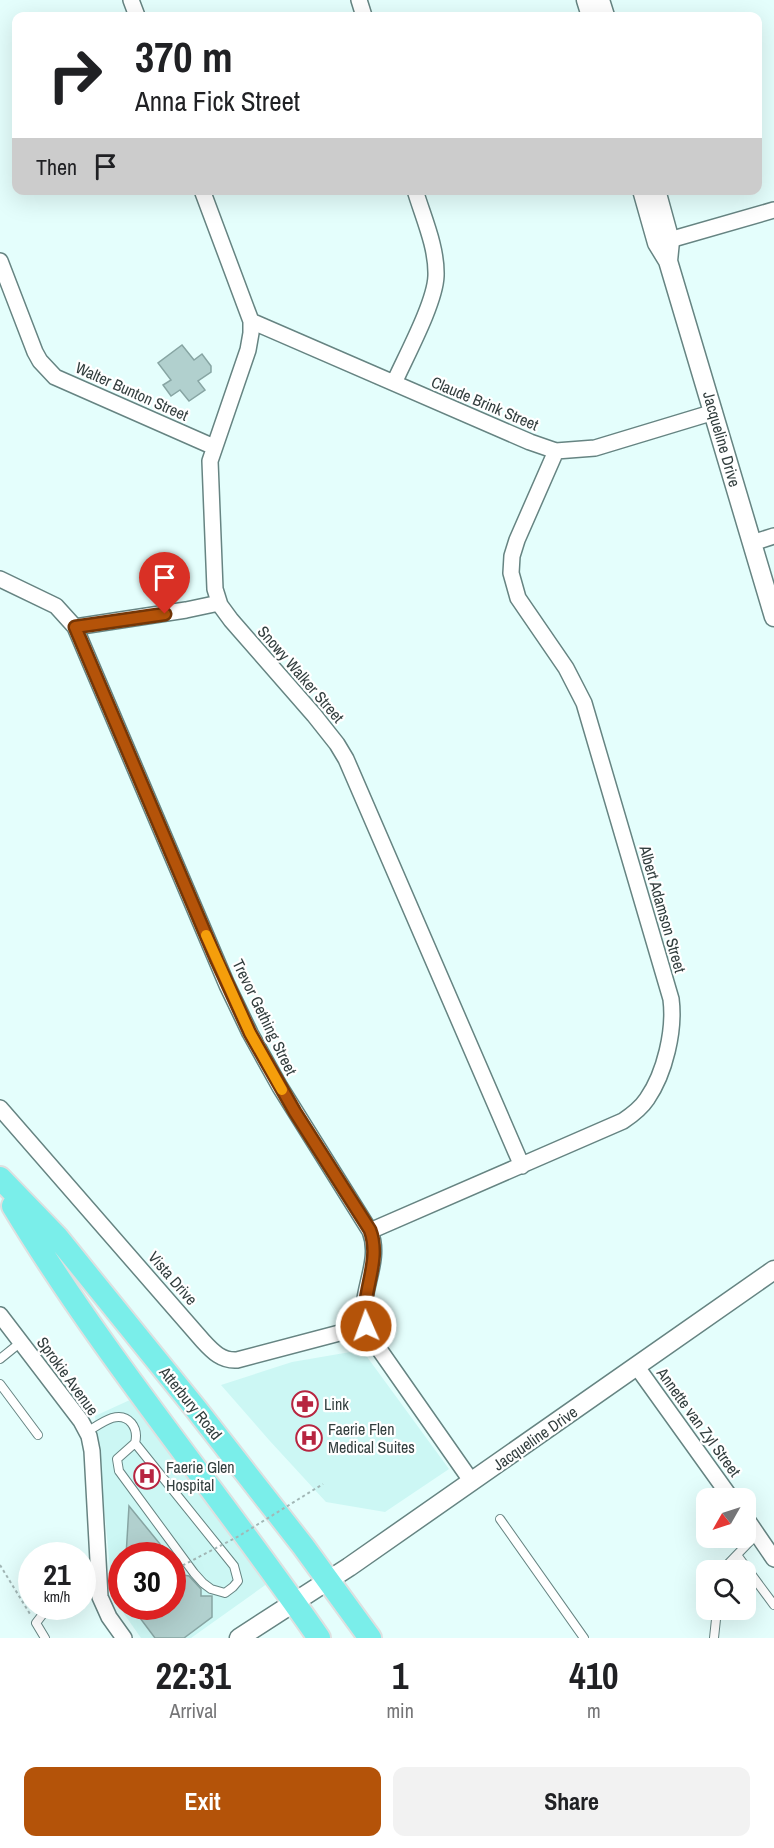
<!DOCTYPE html>
<style>
:root{--surface:#fff;--page:#f2f2f2;--text:#202124;--muted:#757577;--accent:#b45309}
body{margin:0;font-family:"Archivo Narrow",sans-serif;background:var(--page);color:var(--text);height:100vh;display:flex;flex-direction:column;font-size:22px;white-space:nowrap}
*{box-sizing:border-box;margin:0}
p{font-size:20px;color:var(--muted)}
.icon{flex:none;width:33px;height:33px;fill:none;stroke:currentColor;stroke-width:2;stroke-linecap:round;stroke-linejoin:round}
.map{position:relative;height:1638px;overflow:hidden}
.side{display:flex;flex-direction:column;background:var(--surface);flex:1}
.side>*{flex:none}
.top-card{position:absolute;left:12px;top:12px;width:750px;height:183px;border-radius:12px;box-shadow:0 6px 24px #0002;background:#fff;color:var(--text);overflow:hidden}
.needle{width:39px;rotate:231deg}
.controls{position:absolute;left:696px;top:1488px;display:grid;gap:12px}
.controls a{display:grid;place-items:center;width:60px;height:60px;border-radius:12px;background:var(--surface);box-shadow:0 6px 24px #0002;font-size:30px}
.speed{position:absolute;left:18px;top:1542px;display:flex;gap:12px;font-size:30px;font-weight:700;text-align:center}
.speed>*{display:grid;place-content:center;width:78px;height:78px;border-radius:50%;background:var(--surface);box-shadow:0 6px 24px #0002;line-height:1}
.speed small{font-size:15px;font-weight:400}
.speed .limit{border:9px solid #d22;background:#fff;color:#111}
.pin{position:absolute;display:grid;place-items:center;width:51px;height:51px;color:#fff;margin:-62px -26px;border-radius:50% 50% 50% 0;rotate:-45deg;box-shadow:0 0 6px #0007}
.pin .icon{rotate:45deg}
.me{position:absolute;width:66px;margin:-33px;rotate:358deg;stroke-linejoin:round;filter:drop-shadow(0 0 4px #0008)}
.turn{display:flex;align-items:center;gap:21px;height:126px;padding:0 24px;font-size:27px}
.turn .icon{width:78px;height:78px;stroke-width:2.5}
.turn b{display:block;font-size:42px;line-height:51px}
.then{display:flex;align-items:center;height:57px;padding:0 24px;background:#0003;gap:12px;font-size:22px}
.eta{display:flex;justify-content:space-evenly;align-items:center;height:102px;text-align:center}
.eta b{font-size:36px;font-weight:700;line-height:42px}
.primary-button{display:flex;gap:12px;margin-top:auto;padding:12px 24px}
.primary-button a{flex:1;height:69px;border-radius:12px;background:var(--accent);color:#fff;font-size:24px;font-weight:700;line-height:69px;text-align:center}
.primary-button a+a{background:var(--page);color:var(--text)}
.map>svg:first-child{display:block}
</style>
<div class="map">
<svg width="774" height="1638" viewBox="0 0 774 1638">
<rect width="100%" height="100%" fill="#e4fefc"/>
<path fill="#ccf7f4" fill-rule="evenodd" d="M362 1350 449 1469 385 1512 326 1502 269 1440 221 1385 292 1362Z
M132 1399 271 1581 191 1638H141L113 1598 95 1416ZM122 1556H172V1606H122Z"/>
<path fill="#b1d0ce" stroke="#87a5a3" stroke-width="1.5" d="M182 345 194 360 202 354 211 366V372L198 381 205 390 189 401 180 390 171 396 163 385 171 380 158 363Z
M129 1506 160 1544 161 1556H126Z
M172 1573 189 1576 201 1589V1596H212V1617L184 1638H155L131 1606H172Z"/>
<g fill="none" stroke-linecap="round" stroke-linejoin="round">
<g stroke="#668482" stroke-width="10">
<path id="service" d="M0 1359 21 1342
M0 1384 38 1435
M87 1432C95 1427 103 1421 112 1418 129 1413 139 1428 135 1443L234 1566 238 1581 233 1587 225 1593 211 1589 203 1583 194 1573 119 1471 117 1459 135 1443
M500 1519 584 1638
M737 1555 774 1605
M726 1570 728 1564 757 1534
M45 1638 36 1623 49 1606
M714 1638 717 1610"/>
</g>
<g stroke="#668482" stroke-width="18">
<path id="minor" d="M131 0 137 16
M359 0 364 16
M202 190 251 321V333L248 350 210 461 215 589 220 605 231 620 314 715 337 744 346 759 522 1166
M659 243 774 210
M0 261 35 352 40 361 55 377 214 447
M251 321 530 442 556 451 595 448 714 412
M394 383C406 356 435 303 436 276 437 247 423 217 415 190
M752 543 774 536
M0 579 56 606 75 627 227 985 250 1033 280 1087 370 1231C380 1256 366 1281 364 1306 364 1319 367 1328 372 1339L472 1482
M75 627 186 610 219 603
M0 1108 203 1341C213 1352 222 1361 237 1360L366 1326
M370 1231 623 1121C632 1115 641 1108 647 1099 665 1073 675 1030 671 999L584 703 566 668 518 598 511 573 512 556 517 540 556 451
M0 1315 81 1421 89 1436 92 1451 100 1597 109 1617 124 1638
M637 1367 731 1498
M746 1518 774 1559"/>
</g>
<g stroke="#668482" stroke-width="21">
<path id="tertiary" d="M586 0 591 16
M600 0 605 16
M642 190 657 243 668 261 774 617
M656 190 670 241 668 261
M239 1638 349 1567 774 1270"/>
</g>
<g stroke="#dee0e0" stroke-width="26">
<path id="primary" d="M0 1178 57 1237 196 1409 303 1546 370 1638
M13 1206C104 1357 219 1493 319 1638"/>
</g>
<path stroke="#a2b7b6" stroke-width="2" stroke-dasharray="3 3" stroke-linecap="butt" d="M0 1565 30 1614"/>
<use href="#service" stroke="#fff" stroke-width="8"/>
<use href="#minor" stroke="#fff" stroke-width="15"/>
<use href="#tertiary" stroke="#fff" stroke-width="18"/>
<use href="#primary" stroke="#7aeeea" stroke-width="22"/>
<path stroke="#a2b7b6" stroke-width="2" stroke-dasharray="3 3" stroke-linecap="butt" d="M172 1571 239 1536 323 1484"/>
</g>
<g fill="none" stroke-linecap="round" stroke-linejoin="round">
<g stroke="#753606" stroke-width="15">
<path id="route" d="M165 614 75 627 217 961 250 1033 295 1112 370 1230C382 1262 360 1293 366 1326"/>
</g>
<use href="#route" stroke="#b45309" stroke-width="10"/>
<path stroke="#f59e0b" stroke-width="10" d="M206 935 250 1033 282 1090"/>
</g>
<defs>
<g id="pharmacy-ring" transform="scale(1.35)"><circle r="9.5" fill="#fff" stroke="#b72540" stroke-width="1.5"/><path d="M-2-6h4v4h4v4h-4v4h-4v-4h-4v-4h4Z" fill="#b72540"/></g>
<g id="hospital-ring" transform="scale(1.35)"><circle r="9.5" fill="#fff" stroke="#b72540" stroke-width="1.5"/><path d="M-5-5h3v3.5h4V-5h3V5h-3V1.5h-4V5h-3Z" fill="#b72540"/></g>
</defs>
<g fill-rule="evenodd">
<use href="#pharmacy-ring" x="305" y="1404"/>
<use href="#hospital-ring" x="309" y="1438"/>
<use href="#hospital-ring" x="147" y="1476"/>
</g>
<g text-anchor="middle" stroke-width="4.5" stroke-linejoin="round" paint-order="stroke">
<g font-size="16" fill="#323e3e" stroke="#fff">
<text transform="translate(132 391) rotate(24)" y="6">Walter Bunton Street</text>
<text transform="translate(485 403) rotate(23)" y="6">Claude Brink Street</text>
<text transform="translate(722 439) rotate(74)" y="6">Jacqueline Drive</text>
<text transform="translate(301 674) rotate(49)" y="6">Snowy Walker Street</text>
<text transform="translate(663 909) rotate(74)" y="6">Albert Adamson Street</text>
<text transform="translate(265 1017) rotate(64)" y="6">Trevor Gething Street</text>
<text transform="translate(173 1278) rotate(49)" y="6">Vista Drive</text>
<text transform="translate(68 1376) rotate(54)" y="6">Sprokie Avenue</text>
<text transform="translate(191 1403) rotate(51)" y="6">Atterbury Road</text>
<text transform="translate(699 1422) rotate(54)" y="6">Annette van Zyl Street</text>
<text transform="translate(535 1438) rotate(-35)" y="6">Jacqueline Drive</text>
</g>
<g font-size="16" fill="#323e3e" stroke="#fff" text-anchor="start">
<text x="324" y="1410">Link</text>
<text x="328" y="1435">Faerie Flen<tspan x="328" dy="18">Medical Suites</tspan></text>
<text x="166" y="1473">Faerie Glen<tspan x="166" dy="18">Hospital</tspan></text>
</g>
</g>
</svg>
<div class="controls">
<a><svg class="needle" viewBox="-14 -14 28 28"><path d="M0-13l5 13h-10z" fill="#e53935"/><path d="M0 13l5-13h-10z" fill="#757577"/></svg></a>
<a><svg class="icon" aria-label="search" viewBox="0 0 24 24"><circle cx="10" cy="10" r="6"/><path d="M15 15l6 6"/></svg></a>
</div>
<div class="speed"><div>21<small>km/h</small></div><div class="limit">30</div></div>
<div class="pin" style="left:165px;top:614px;background:#d93025"><svg class="icon" aria-label="arrive" viewBox="0 0 24 24"><path d="M6 21V4h12l-3 4 3 4H6"/></svg></div>
<svg class="me" style="left:366px;top:1326px" viewBox="-20 -20 40 40"><circle r="17" fill="#b45309" stroke="#fff" stroke-width="3"/><path d="M0-11L8 9 0 5-8 9z" fill="#fff"/></svg>
<div class="top-card">
<div class="turn"><svg class="icon" aria-label="right" viewBox="0 0 24 24"><path d="M7 20v-9h11M14 6l5 5-5 5"/></svg><div><b>370 m</b>Anna Fick Street</div></div>
<div class="then">Then<svg class="icon" aria-label="arrive" viewBox="0 0 24 24"><path d="M6 21V4h12l-3 4 3 4H6"/></svg></div>
</div>
</div>
<section class="side">
<div class="eta">
<div><b>22:31</b><p>Arrival</p></div>
<div><b>1</b><p>min</p></div>
<div><b>410</b><p>m</p></div>
</div>
<div class="primary-button"><a>Exit</a><a>Share</a></div>
</section>
